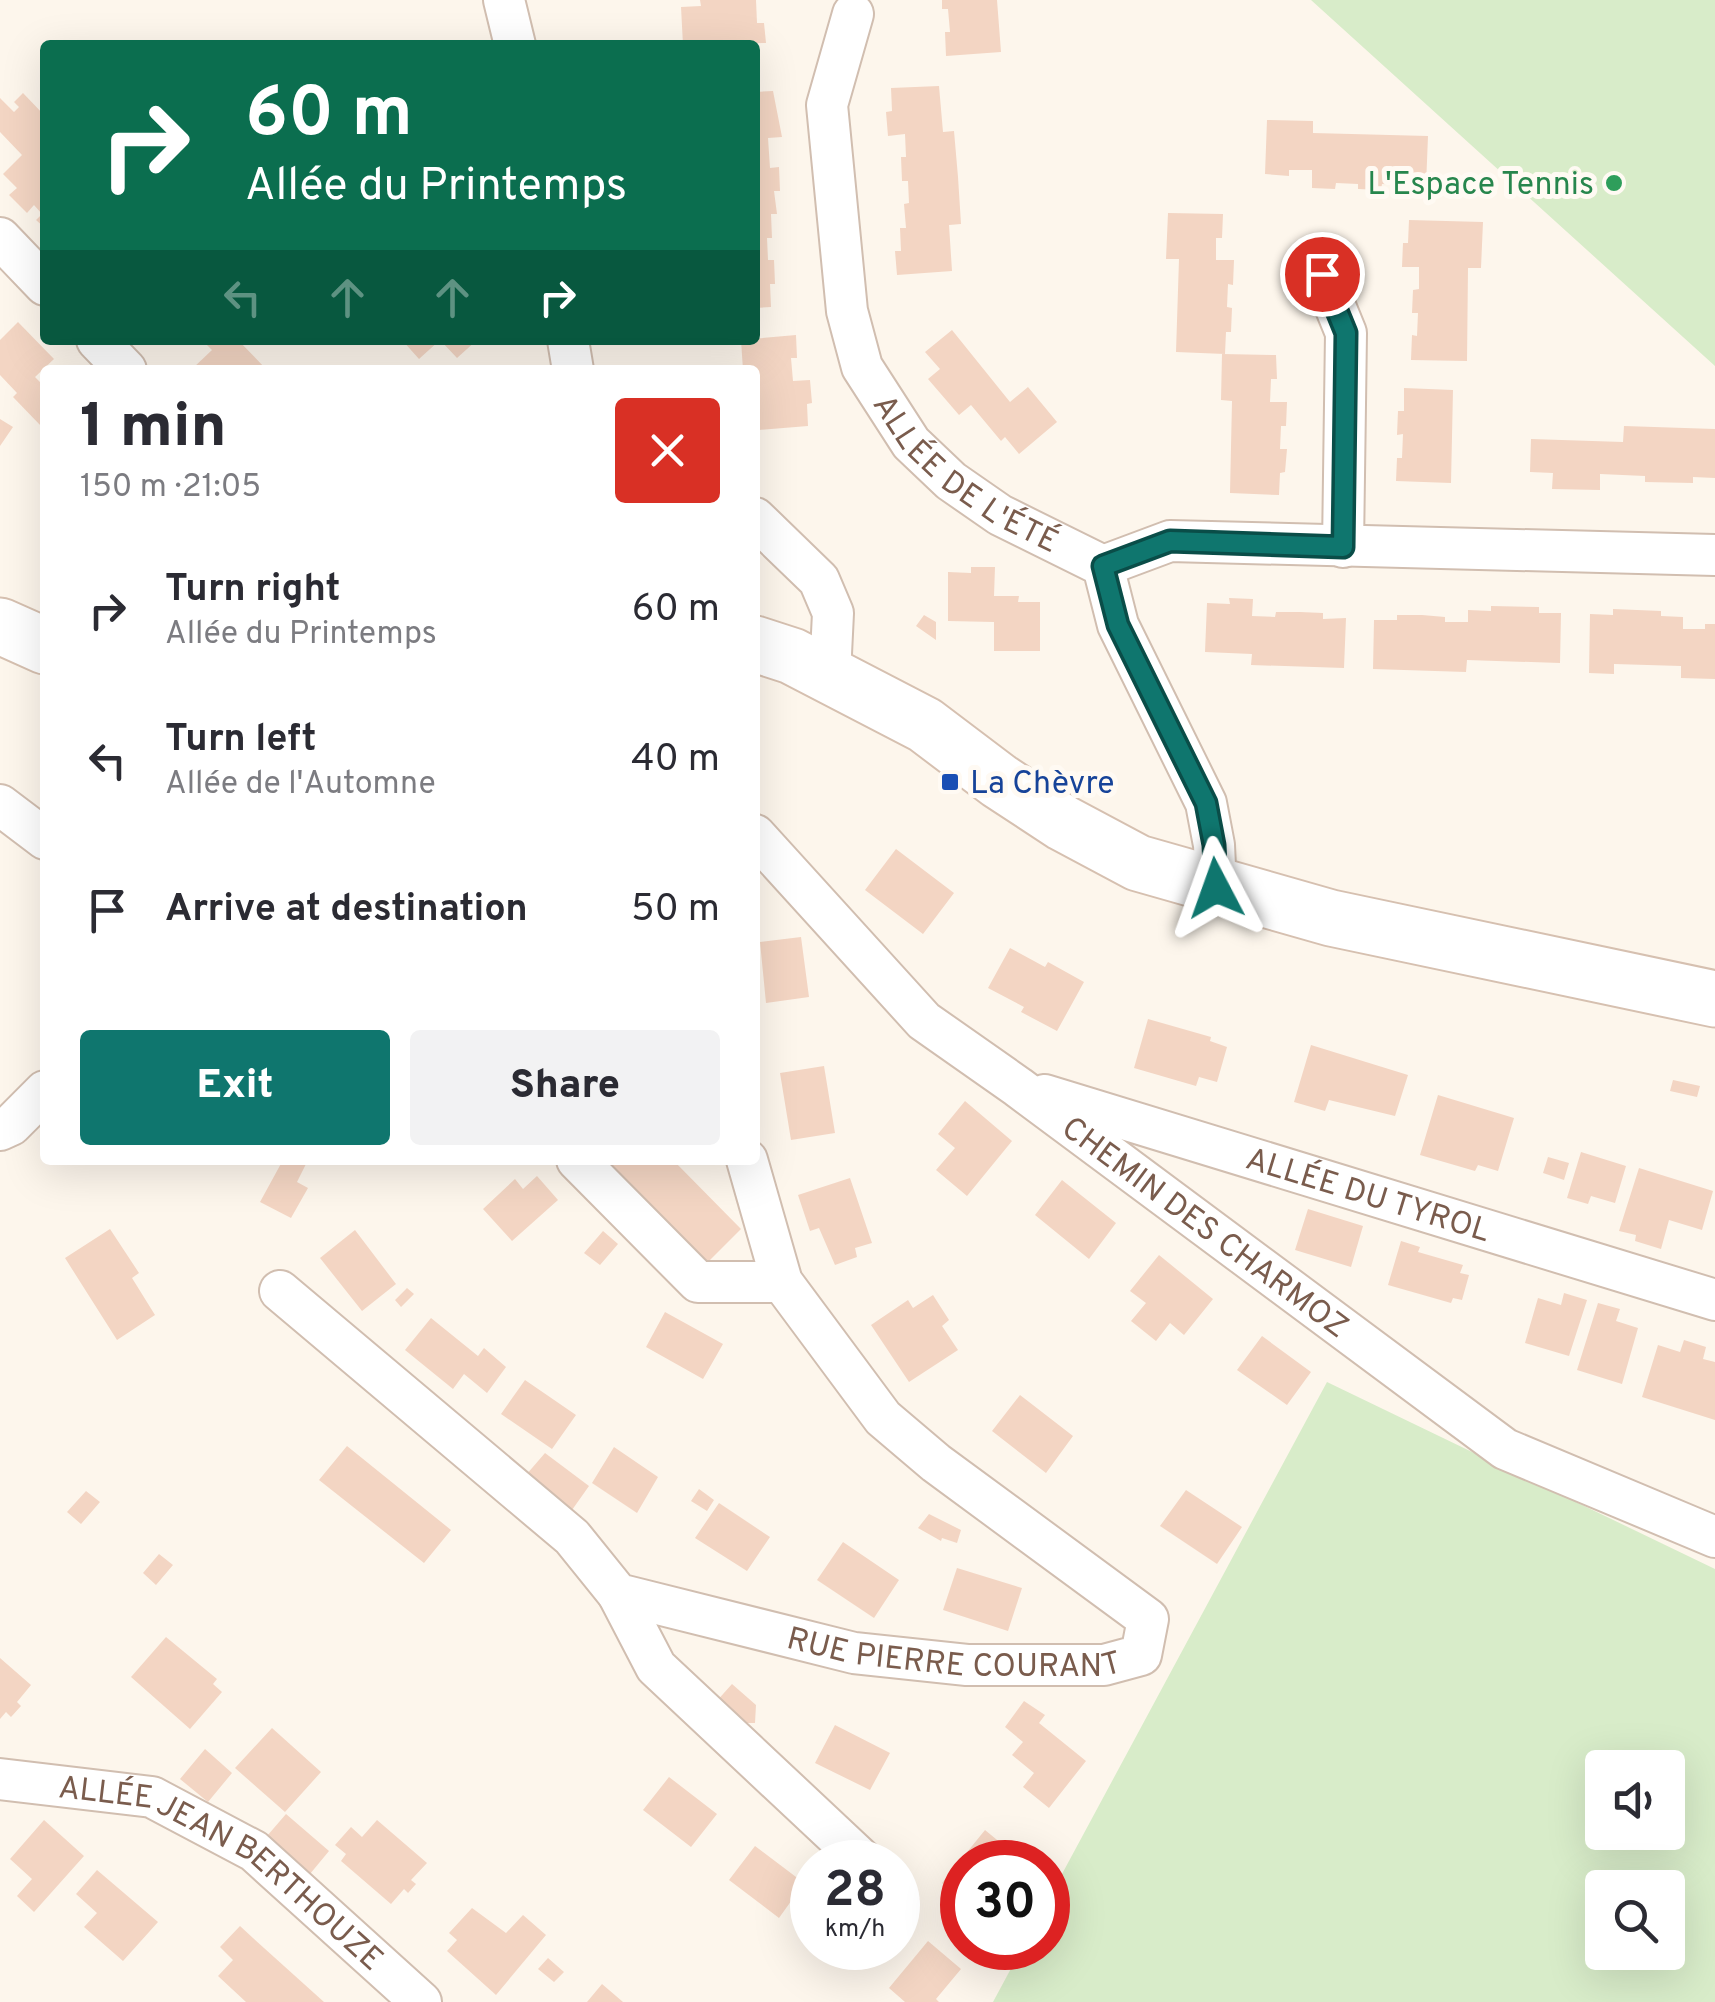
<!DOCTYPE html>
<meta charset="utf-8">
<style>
:root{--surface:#fff;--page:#f2f2f3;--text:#2b2b33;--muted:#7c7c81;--accent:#0f766e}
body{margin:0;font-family:Overpass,sans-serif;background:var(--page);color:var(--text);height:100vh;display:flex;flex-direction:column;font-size:38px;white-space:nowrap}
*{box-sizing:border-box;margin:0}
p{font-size:32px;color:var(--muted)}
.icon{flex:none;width:55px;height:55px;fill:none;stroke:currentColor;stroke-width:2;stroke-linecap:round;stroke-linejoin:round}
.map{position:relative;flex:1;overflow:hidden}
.sheet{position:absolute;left:40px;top:365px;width:720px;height:800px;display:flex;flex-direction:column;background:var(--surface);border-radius:10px;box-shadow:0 10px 40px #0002}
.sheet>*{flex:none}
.banner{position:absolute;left:40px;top:40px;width:720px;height:305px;border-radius:10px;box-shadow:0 10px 40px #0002;background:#0b6e4f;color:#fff;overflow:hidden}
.buttons{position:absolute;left:1585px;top:1750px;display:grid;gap:20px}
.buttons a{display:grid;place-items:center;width:100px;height:100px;border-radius:10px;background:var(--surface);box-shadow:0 10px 40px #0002;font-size:50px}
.speed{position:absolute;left:790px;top:1840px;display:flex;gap:20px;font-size:50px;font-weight:700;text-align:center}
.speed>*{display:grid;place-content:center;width:130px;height:130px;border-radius:50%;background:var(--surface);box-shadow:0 10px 40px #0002;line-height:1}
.speed small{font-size:25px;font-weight:400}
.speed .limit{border:15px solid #d22;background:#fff;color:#111}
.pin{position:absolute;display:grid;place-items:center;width:85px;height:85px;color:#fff;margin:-42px;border:5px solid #fff;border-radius:50%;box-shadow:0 2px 10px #0007}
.me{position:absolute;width:110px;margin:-55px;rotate:356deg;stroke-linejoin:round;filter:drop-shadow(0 0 8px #0008)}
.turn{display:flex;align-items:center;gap:35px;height:210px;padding:0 40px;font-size:45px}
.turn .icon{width:130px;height:130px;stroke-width:2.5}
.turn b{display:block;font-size:70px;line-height:85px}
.lanes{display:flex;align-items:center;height:95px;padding:0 40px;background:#0003;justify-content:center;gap:50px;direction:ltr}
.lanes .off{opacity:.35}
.round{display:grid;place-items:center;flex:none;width:105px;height:105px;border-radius:10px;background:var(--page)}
.headline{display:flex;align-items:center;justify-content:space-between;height:170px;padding:0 40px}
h1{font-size:60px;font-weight:800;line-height:75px}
.button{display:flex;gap:20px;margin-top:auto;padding:20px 40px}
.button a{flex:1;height:115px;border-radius:10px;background:var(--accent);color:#fff;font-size:40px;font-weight:800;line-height:115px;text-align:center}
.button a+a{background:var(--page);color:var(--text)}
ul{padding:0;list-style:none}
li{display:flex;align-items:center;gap:30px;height:150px;padding:0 40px}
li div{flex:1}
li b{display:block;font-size:38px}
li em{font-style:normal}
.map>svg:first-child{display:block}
</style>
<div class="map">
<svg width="1715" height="2002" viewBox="0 0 1715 2002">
<rect width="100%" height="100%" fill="#fdf6ec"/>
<path fill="#d8ecc9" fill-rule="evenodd" d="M1311 0H1715V366Z
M1327 1382 1715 1569V2002H993L1022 1948H1048V1900ZM1602 1768H1668V1832H1602ZM1602 1888H1668V1952H1602Z"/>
<path fill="#f3d5c3" d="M700 0H756L757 23H764L766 43 683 45 681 7 701 6Z
M942 0H997L1001 52 946 56 945 32H950L948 9H942Z
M755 46H759L760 69 755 70Z
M939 86 943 132 954 131 958 177 961 224 949 225 952 271 897 275 895 251H901L900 228H906L904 204 909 203 908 181H902L901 157H906L905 134 888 136 886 112 892 111 891 88Z
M773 91 782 137 768 138 770 168 779 167 780 191H774L777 214H771L772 238H767L768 260H774L775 284H770L771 307 755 308V92Z
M23 93 45 116V136L41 140 45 144V228L36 220 42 214 34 205 27 213 9 195 17 188 3 174 22 155 0 132V98L14 112 19 107 14 102Z
M1267 120 1313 121V133L1428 136 1426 186 1382 184 1381 190 1358 189V184L1336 183 1335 189 1312 188V170H1289V176L1265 174Z
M1168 213 1223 214 1222 238H1216V260H1234L1233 285 1228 284 1227 307 1232 308 1231 332H1226L1225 354 1176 352 1179 259H1166Z
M1409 220 1483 222 1481 268H1468L1467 361 1411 360 1412 335 1417 336 1418 313H1412L1413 290 1419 289V267H1402L1403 243H1408Z
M18 322 54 359 35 377 45 387V422L41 426 13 397 17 393 0 375V340Z
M952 330 1010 402 1028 387 1057 422 1019 454 1005 437 1001 441 971 405 959 415 928 379 940 369 925 352Z
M796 335 797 358H791L793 381 810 380 812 403 807 404 808 426 759 430 755 370H743L741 340Z
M202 340H238L267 370H195L193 368 212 350Z
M402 340H440L419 359Z
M440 340H477L457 358Z
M1222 354 1276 355 1277 379H1271L1270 402H1287L1286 426H1281L1280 449H1287L1285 472 1280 473 1279 495 1230 493 1232 401 1221 400Z
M1404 388 1453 390 1451 483 1396 481 1397 458H1402L1403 434 1397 435 1398 411H1404Z
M0 419 13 427 0 446Z
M1624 426 1715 429V478L1693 477V483L1645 482V476L1600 474V490L1552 489 1553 473 1530 472 1531 439 1623 442Z
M971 567H995L994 596H1019L1018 602H1040V651H994V622L948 621V572L971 573Z
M1229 598 1253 599 1252 616 1275 617 1276 612H1300L1323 613V619L1346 618 1344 668 1251 665 1252 654 1205 652 1207 603 1230 604Z
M1491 606 1539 607V613H1561L1560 663 1467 660 1466 672 1373 669 1374 620H1397V615H1422L1445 617V622H1468V610L1491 611Z
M1613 609 1661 611V616L1683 617V629H1705V624H1715V679L1681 678V666L1614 664V674L1589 673 1590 614 1613 615Z
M924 615 936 622V640L916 626Z
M896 849 954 893 923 934 865 890Z
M801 937 809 997 766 1003 760 942Z
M1010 948 1045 967 1048 962 1084 982 1057 1031 1021 1012 1024 1007 988 988Z
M1148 1019 1211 1037 1210 1041 1227 1047 1217 1082 1199 1077 1196 1086 1134 1068Z
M1311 1045 1408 1075 1395 1116 1329 1100 1325 1111 1294 1102Z
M824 1066 835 1133 791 1140 780 1073Z
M1673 1080 1700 1086 1697 1097 1670 1091Z
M1438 1095 1514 1118 1498 1171 1478 1165 1475 1171 1420 1155Z
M965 1101 1012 1141 967 1196 936 1170 955 1148 938 1134Z
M1581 1152 1626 1166 1615 1203 1591 1196 1588 1204 1567 1198Z
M1548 1157 1569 1163 1564 1180 1543 1173Z
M283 1160H299L306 1164 297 1182 308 1188 291 1218 260 1202Z
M604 1160H673L741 1229 707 1263Z
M1639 1168 1713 1191 1702 1230 1669 1220 1661 1249 1635 1241 1636 1235 1619 1231Z
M537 1176 558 1200 512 1241 483 1209 515 1179 523 1189Z
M850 1178 872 1243 855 1248 857 1257 835 1265 819 1228 810 1231 798 1195Z
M1062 1180 1116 1223 1089 1259 1035 1215Z
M1308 1209 1363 1226 1351 1267 1295 1250Z
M110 1229 139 1273 132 1278 155 1315 117 1340 65 1258Z
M355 1230 396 1284 362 1311 320 1258Z
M603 1231 618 1244 600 1265 584 1253Z
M1401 1241 1420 1247 1418 1252 1463 1265 1460 1273 1469 1275 1462 1300 1453 1298 1451 1303 1388 1285Z
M1159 1255 1213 1299 1184 1335 1170 1323 1156 1341 1131 1321 1146 1303 1130 1291Z
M407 1288 414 1294 401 1307 395 1300Z
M1564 1293 1587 1300 1569 1356 1525 1343 1538 1298 1561 1305Z
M933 1295 949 1320 942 1326 958 1350 909 1382 871 1325 908 1300 913 1308Z
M1598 1303 1620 1309 1616 1321 1638 1328 1622 1384 1577 1370Z
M665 1312 723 1344 703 1379 646 1347Z
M431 1318 478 1356 484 1348 506 1367 487 1393 464 1374 453 1389 405 1350Z
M1262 1336 1311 1372 1287 1405 1237 1370Z
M1684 1340 1706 1347 1703 1359 1715 1362V1420L1642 1397 1658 1345 1680 1352Z
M525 1380 576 1415 552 1449 501 1414Z
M1020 1395 1073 1436 1046 1473 992 1431Z
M347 1446 451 1530 424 1563 319 1480Z
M614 1447 658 1477 637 1513 592 1483Z
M545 1453 589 1486 572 1510 526 1475Z
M699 1489 714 1500 707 1511 691 1501Z
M1186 1490 1242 1527 1217 1564 1160 1526Z
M86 1491 100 1502 81 1524 67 1512Z
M719 1503 770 1537 747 1571 695 1538Z
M929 1514 961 1530 957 1543 942 1538 941 1541 918 1528Z
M843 1542 899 1580 874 1618 817 1580Z
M159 1554 173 1565 156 1585 143 1573Z
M957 1568 1022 1588 1008 1631 943 1610Z
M166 1637 217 1679 213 1684 222 1692 190 1729 131 1677Z
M0 1658 31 1685 17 1702 21 1706 11 1717 6 1712 0 1719Z
M732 1684 756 1705 755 1723H737L715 1703Z
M1024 1701 1045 1715 1039 1723 1086 1761 1049 1808 1023 1787 1034 1773 1012 1755 1023 1742 1005 1727Z
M835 1725 890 1753 870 1790 815 1763Z
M272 1728 321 1772 285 1812 235 1768Z
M205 1749 232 1773 208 1802 180 1779Z
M669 1777 717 1814 691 1847 643 1810Z
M286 1814 329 1851 305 1880 261 1843Z
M44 1820 84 1856 34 1912 17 1896 32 1879 10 1859Z
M377 1820 427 1863 411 1880 416 1884 408 1893 404 1889 391 1904 341 1861 346 1854 335 1845 351 1827 362 1837Z
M985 1830 1019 1858 1015 1862H962V1900L942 1883Z
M755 1846 804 1883 779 1918 729 1880Z
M97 1870 158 1922 123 1961 84 1927 97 1913 76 1894Z
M898 1882 920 1899 905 1921 898 1916Z
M472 1908 506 1933 523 1915 546 1935 496 1995 447 1951 457 1940 449 1933Z
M240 1926 253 1938 324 2002H246L218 1976 233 1960 220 1947Z
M928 1941 961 1969 936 1999 939 2002H905L889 1988Z
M548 1958 564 1972 554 1982 538 1969Z
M602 1984 623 2002H587Z"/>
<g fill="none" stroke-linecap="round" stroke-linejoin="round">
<g stroke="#d1beb0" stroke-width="44">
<g id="street">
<path d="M504 0 515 45"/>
<path id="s1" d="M853 14 827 105 847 311 862 367 911 443 951 481 1000 515 1103 566 1118 625 1206 803 1214 845 1216 888"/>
<path d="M0 238 45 285"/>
<path d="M1322 274 1346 333 1343 547"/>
<path d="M97 340 126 370"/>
<path d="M568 340 573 370"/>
<path d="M755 518 819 580 833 613 830 674"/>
<path d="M1103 566 1170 541 1715 555"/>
<path d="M0 805 45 839"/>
<path id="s2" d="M755 835 924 1021 1018 1087 1505 1449 1715 1537"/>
<path id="s3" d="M1045 1095 1715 1300"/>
<path d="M0 1130 11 1125 45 1091"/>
<path d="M577 1160 698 1282H782"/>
<path id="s4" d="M280 1291 572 1537 618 1594 854 1653 967 1665H1104L1141 1655 1148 1619 936 1463 883 1418 782 1282 747 1160"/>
<path d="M618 1594 656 1667 864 1862"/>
<path id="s5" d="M0 1779 152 1797 254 1851 421 2002"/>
</g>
</g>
<g stroke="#d6c0b0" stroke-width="59">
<path id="secondary" d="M0 626 45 646
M755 644 792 656 925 725 999 781 1063 823 1138 863 1331 918 1715 999"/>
</g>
<use href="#street" stroke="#fff" stroke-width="40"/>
<use href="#secondary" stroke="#fff" stroke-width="55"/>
</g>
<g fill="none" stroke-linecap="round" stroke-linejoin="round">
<g stroke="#0a4d48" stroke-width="25">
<path id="route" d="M1216 888 1214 845 1206 803 1118 625 1103 566 1170 541 1343 547 1346 333 1322 274"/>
</g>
<use href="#route" stroke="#0f766e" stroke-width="18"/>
</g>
<circle fill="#2e9e5b" stroke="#fffaf3" stroke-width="4" cx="1614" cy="183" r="10"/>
<rect fill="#1a4fb4" stroke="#fffaf3" stroke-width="4" x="940" y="772" width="20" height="20" rx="5"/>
<g text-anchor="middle" stroke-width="10" stroke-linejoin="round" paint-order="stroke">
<g font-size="32" fill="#27864d" stroke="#fffaf3" text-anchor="end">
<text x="1594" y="194">L'Espace Tennis</text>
</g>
<g font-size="32" fill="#7a5c4d" stroke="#fffaf3">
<text dy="11" stroke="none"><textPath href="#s1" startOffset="512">ALLÉE DE L'ÉTÉ</textPath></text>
<text dy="11" stroke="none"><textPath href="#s3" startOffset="338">ALLÉE DU TYROL</textPath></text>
<text dy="11" stroke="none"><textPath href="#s2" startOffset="600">CHEMIN DES CHARMOZ</textPath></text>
<text dy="11" stroke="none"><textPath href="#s4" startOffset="798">RUE PIERRE COURANT</textPath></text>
<text dy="11" stroke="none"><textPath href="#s5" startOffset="248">ALLÉE JEAN BERTHOUZE</textPath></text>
</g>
<g font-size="32" fill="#164399" stroke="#fffaf3" text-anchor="start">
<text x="970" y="793">La Chèvre</text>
</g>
</g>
</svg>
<div class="buttons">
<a><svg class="icon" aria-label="sound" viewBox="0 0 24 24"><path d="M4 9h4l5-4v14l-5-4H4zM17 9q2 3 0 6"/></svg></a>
<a><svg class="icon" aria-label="search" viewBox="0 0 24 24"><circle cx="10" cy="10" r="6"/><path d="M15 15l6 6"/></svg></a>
</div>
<div class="speed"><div>28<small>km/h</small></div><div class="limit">30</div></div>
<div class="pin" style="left:1322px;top:274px;background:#d93025"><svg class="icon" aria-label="arrive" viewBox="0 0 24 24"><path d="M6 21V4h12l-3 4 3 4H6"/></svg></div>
<svg class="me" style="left:1216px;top:888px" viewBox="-20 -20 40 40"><path d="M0-17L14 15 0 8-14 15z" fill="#0f766e" stroke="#fff" stroke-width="4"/></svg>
<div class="banner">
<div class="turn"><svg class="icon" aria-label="right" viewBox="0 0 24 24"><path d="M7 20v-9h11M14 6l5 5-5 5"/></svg><div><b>60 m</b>Allée du Printemps</div></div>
<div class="lanes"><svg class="icon off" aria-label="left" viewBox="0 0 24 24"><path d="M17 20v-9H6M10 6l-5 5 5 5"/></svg><svg class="icon off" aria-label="ahead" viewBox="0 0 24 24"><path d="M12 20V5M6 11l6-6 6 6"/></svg><svg class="icon off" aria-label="ahead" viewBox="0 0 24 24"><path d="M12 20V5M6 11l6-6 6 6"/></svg><svg class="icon" aria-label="right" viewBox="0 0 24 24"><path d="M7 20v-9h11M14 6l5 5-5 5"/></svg></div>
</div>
<section class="sheet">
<div class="headline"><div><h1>1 min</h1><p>150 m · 21:05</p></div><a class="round" style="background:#d93025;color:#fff"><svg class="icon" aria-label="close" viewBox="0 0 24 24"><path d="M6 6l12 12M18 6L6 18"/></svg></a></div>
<ul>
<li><svg class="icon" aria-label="right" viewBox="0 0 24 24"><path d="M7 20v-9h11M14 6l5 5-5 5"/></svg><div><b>Turn right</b><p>Allée du Printemps</p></div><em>60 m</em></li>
<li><svg class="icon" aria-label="left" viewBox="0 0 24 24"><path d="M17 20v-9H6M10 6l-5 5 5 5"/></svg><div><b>Turn left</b><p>Allée de l'Automne</p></div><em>40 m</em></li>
<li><svg class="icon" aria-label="arrive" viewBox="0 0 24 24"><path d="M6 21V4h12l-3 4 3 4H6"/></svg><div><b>Arrive at destination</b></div><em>50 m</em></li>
</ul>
<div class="button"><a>Exit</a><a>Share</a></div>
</section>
</div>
